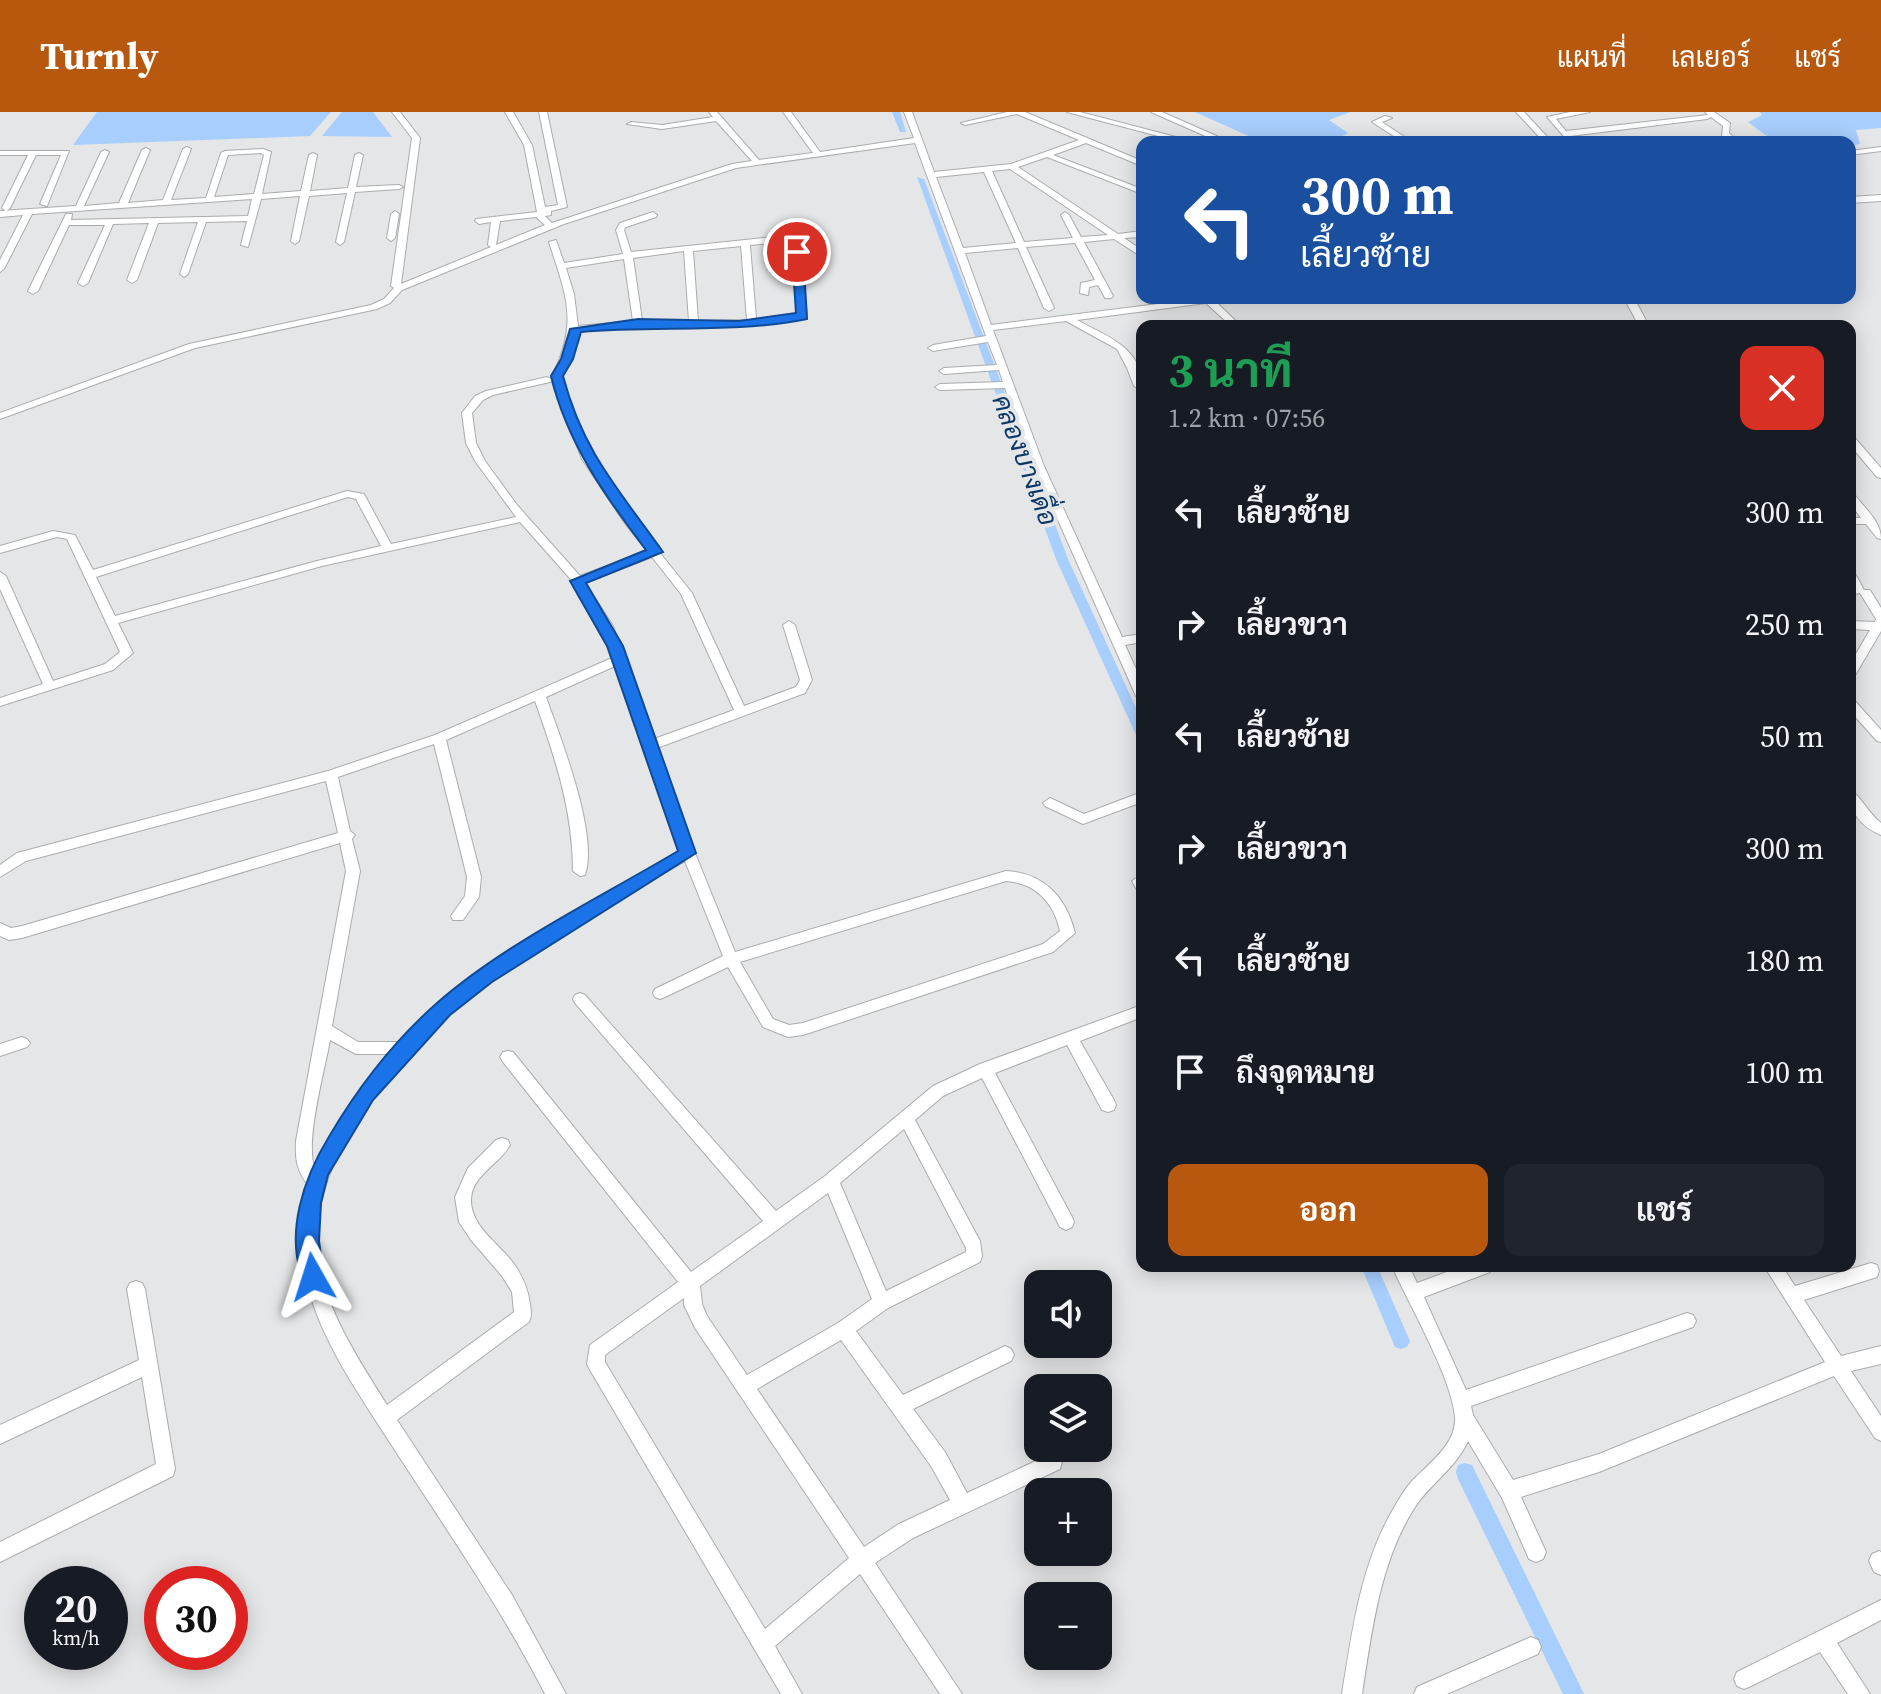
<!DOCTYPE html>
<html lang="th">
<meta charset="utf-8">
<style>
:root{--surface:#171b24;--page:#20242c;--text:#f1f3f6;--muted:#9ea1a6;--accent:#b7580e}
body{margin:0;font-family:"Source Serif 4",Sarabun,serif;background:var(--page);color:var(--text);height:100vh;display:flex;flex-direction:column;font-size:30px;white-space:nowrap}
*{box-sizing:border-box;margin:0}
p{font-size:26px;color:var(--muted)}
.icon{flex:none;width:44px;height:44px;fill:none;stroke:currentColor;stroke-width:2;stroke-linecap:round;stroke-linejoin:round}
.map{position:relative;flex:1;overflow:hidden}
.side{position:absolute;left:1136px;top:208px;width:720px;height:952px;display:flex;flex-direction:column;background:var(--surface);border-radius:16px;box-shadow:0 4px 20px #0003}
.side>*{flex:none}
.guide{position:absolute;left:1136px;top:24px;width:720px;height:168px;border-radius:16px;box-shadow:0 4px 20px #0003;background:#1a4fa0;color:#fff;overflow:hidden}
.controls{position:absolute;left:1024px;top:1158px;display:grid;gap:16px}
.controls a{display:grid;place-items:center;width:88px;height:88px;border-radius:16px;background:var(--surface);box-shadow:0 4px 20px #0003;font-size:40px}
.speed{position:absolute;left:24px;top:1454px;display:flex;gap:16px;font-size:40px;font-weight:700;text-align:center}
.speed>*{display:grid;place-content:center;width:104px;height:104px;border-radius:50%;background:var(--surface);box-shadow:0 4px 20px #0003;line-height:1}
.speed small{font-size:20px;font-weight:400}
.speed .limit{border:12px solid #d22;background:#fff;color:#111}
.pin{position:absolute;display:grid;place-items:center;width:68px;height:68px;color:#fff;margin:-34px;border:4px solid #fff;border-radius:50%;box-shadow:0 2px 8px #0007}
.me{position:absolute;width:88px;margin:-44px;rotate:354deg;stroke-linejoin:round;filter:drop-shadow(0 0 6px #0008)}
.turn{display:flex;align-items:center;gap:28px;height:168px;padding:0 32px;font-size:36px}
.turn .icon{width:104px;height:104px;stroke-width:2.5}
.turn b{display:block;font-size:56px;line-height:68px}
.round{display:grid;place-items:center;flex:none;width:84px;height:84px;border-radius:16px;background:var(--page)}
.summary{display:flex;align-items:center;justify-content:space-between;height:136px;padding:0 32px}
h1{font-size:48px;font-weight:700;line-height:60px;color:#1e9e55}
.cta{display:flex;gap:16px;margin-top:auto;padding:16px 32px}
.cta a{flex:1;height:92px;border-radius:16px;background:var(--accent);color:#fff;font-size:32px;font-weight:700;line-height:92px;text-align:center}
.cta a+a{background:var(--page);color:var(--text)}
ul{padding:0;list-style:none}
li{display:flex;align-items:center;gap:24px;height:112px;padding:0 32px}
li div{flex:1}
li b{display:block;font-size:30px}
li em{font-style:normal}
header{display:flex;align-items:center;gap:48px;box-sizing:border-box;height:112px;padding:0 40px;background:var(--accent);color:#fff}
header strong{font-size:38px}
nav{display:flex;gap:44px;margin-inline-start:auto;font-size:28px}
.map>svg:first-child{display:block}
</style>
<header>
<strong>Turnly</strong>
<nav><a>แผนที่</a><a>เลเยอร์</a><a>แชร์</a></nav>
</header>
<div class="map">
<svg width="1881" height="1582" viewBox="0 0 1881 1582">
<rect width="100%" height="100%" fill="#e4e6e7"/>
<path fill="#a8cefd" d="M97 0H331L310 24 73 33Z
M342 0H373L392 25 322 24Z
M1195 0H1350L1329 8 1348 21 1330 30H1262Z
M1760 0H1881V16L1856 18 1860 32 1850 34V30H1775L1748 10 1762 3Z"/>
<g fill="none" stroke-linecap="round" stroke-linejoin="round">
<path fill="#a8cefd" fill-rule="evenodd" d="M892 0H900L906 20H900Z
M917 65 924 67 1068 447 1142 609V627L1136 623 1056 447Z
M1361 1154H1377L1410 1229 1407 1235 1401 1237 1395 1235Z
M1465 1351 1472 1353 1584 1582H1563L1458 1367 1456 1360 1458 1353Z"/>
<g stroke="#aaacae" stroke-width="2">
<path id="minor" d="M392 0H400L420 26 401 172 491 135 488 133 491 110 479 112 475 109 476 107 537 100 524 33 505 0H513L532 33 545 95 558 93 539 0H547L567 95 551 99V103L545 104 552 111 732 52 752 49 716 9 662 17 627 12 631 10 662 13 713 5 709 0H717L759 48 813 41 783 0H791L820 40 914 26 904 0H912L934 60 1011 52 1079 28 1017 2 965 13 961 11 1007 0H1025L1142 49V54L1086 31 1053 43 1142 77V82L1047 45 1018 55 1118 122 1142 119V125L1124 126 1142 138V145L1114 127 1084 130 1113 184 1111 186H1105L1098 173 1089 175 1088 183 1080 181 1081 171 1095 168 1075 131 1026 135 1054 196 1049 199 1044 196 1018 136 965 141 991 213 1206 186H1233L1216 190 1241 214H1231L1206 191 1077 208C1107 225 1142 234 1142 276L1139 277 1134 274 1127 256 1117 237 1066 209 993 218 1044 354 1122 525 1142 522V530L1125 533 1142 570V588L1136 584 1034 354 1005 276 940 278 935 275 940 272 1003 270 999 258 944 262 939 259 944 256 997 253 988 230 933 239 928 236 933 233 986 224 915 31 736 56 564 112 402 178 390 191 377 197 195 236 0 307V301L189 232 371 193 384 187 394 176 391 174 412 26ZM1010 57 1108 123 1081 125 1069 103 1065 100 1061 103 1073 126 1024 130 992 59ZM984 60 1016 131 963 136 936 65ZM536 105 545 113 496 133 500 109Z
M1067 0H1080L1195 30H1181Z
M1151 0H1162L1230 30H1219Z
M1516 0H1524L1552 30H1544Z
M1570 0H1590L1556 7 1566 19 1708 3 1705 0H1714L1730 11 1729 21 1739 30H1730L1722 24 1723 14 1711 5 1707 7 1570 24 1572 27 1568 29 1547 5Z
M1385 4 1392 6 1382 10 1412 30H1403L1372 10Z
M187 35 191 37 171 88 206 86 221 41 225 39 263 37 271 40 262 82 301 79 309 43 313 41 317 43 310 79 348 76 355 43 359 41 363 43 356 75 399 73 403 75 399 77 355 80 344 130 340 133 336 130 347 81 309 84 299 129 295 132 291 129 300 84 261 87 248 135 241 133 247 109 206 110 188 162 184 165 180 162 198 110 158 111 137 168 132 171 127 168 149 111 113 112 88 171 83 174 78 171 105 113H69L38 179 33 182 28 179 66 102H72L71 108 248 104 252 87 32 102 4 157 0 160V148L23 103 0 105V99L76 94 101 40 105 38 109 40 84 94 119 91 142 38 146 36 150 38 128 91 163 88 183 37ZM261 41 264 43 254 82 214 85 228 43Z
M1881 35V39L1850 43V39Z
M0 39H69L47 94 40 92 61 43H36L10 96 6 99 2 96 28 43H0Z
M1881 83V89L1850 91V85Z
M395 99 399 102 395 126 391 129 387 126 391 102Z
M653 100 657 103 656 105 626 115 624 118 631 140 783 124 796 125 801 132 807 204 802 207 739 215 638 214 577 220 571 246 562 264 554 266 552 264C579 211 566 183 549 130L556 128 564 151 623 142 616 118 620 111ZM783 130H791L793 132 797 202 756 207 750 133ZM741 134 747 208 698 209 693 139ZM684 139 689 209 642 208 633 146ZM624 147 633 209 578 214 574 182 566 156Z
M1624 186H1634L1649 214H1639Z
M547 265 552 268 550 270 493 283 483 288 472 301 476 331 485 349 517 393 580 464 647 439 624 410 582 347 552 270 557 267 562 270 592 347 632 406 692 481 744 594 796 575 800 568 783 513 789 509 795 513 812 568 805 581 657 636 695 741 735 840 1006 759C1044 761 1066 785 1075 821L1053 840 803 923 788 925 763 915 728 855 665 885 660 887 655 885 653 881 655 877 723 844 685 749C615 790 542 829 478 878 403 935 301 1050 319 1151 329 1204 359 1248 387 1293L514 1200 512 1180 502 1164 471 1128 459 1110 455 1085 468 1056 496 1028 502 1026 508 1028 510 1033C500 1052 472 1063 471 1087 470 1115 500 1132 514 1152 523 1165 528 1177 530 1192 531 1199 532 1203 529 1210L397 1308 512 1483 566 1582H545C502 1498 449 1421 398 1343 367 1294 326 1238 310 1182 300 1148 297 1108 309 1074 297 1060 295 1047 296 1029L346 759 340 731 22 826 9 828 0 824V811L11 816 22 814 338 721 326 669 26 749 0 765V753L17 741 328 659 435 623 612 546 601 514 574 471 520 410 322 454 118 511 133 541 113 558 0 594V586L43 572 0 477V460L6 464 53 569 105 552 120 540 67 427 57 425 0 441V434L53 419 75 423 93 458 347 379 364 382 391 432 516 405 475 349 466 331 462 301 475 284 486 279ZM348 385 356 387 381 434 317 449 115 504 96 465ZM652 445 681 482 734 598 654 627 613 514 585 471ZM615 554 680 739C583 795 480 846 403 930H358L332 914 360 759 352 727 355 723 350 719 338 665 434 632 467 765 465 784 451 804 453 808H463L479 785 481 765 446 628 535 589C555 645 573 699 573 759L580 764 585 763C599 722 560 625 546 585ZM1006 769C1036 771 1054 791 1060 819L1043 832 803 911 789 913 773 907 740 850ZM330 928 356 942H391C361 976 331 1014 315 1057 304 1031 325 958 330 928Z
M1850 324 1854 325 1881 356V366L1877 365 1850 333Z
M1850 381 1854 382C1865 397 1881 409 1881 427L1877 426 1866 412H1850V406H1861L1850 391Z
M1850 459 1854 460 1864 478H1870L1881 496V519L1854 565 1850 566V552L1870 518 1850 517V509L1875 510 1876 507 1860 481 1850 483Z
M1850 587 1854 588 1881 618V630L1877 629 1850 599Z
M1850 678C1861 684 1868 701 1881 711V723C1860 714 1850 701 1850 678Z
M1142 680V690L1083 712 1045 694 1043 691 1050 686 1084 702Z
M1139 764 1142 765V779L1137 778 1132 769Z
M580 881 585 883 776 1099 825 1064 933 974 980 952 1142 893V905L1080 929 1114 988 1116 993 1114 998 1108 1000 1102 998 1067 933 995 961 1072 1105 1074 1110 1072 1115 1066 1118 1060 1115 982 966 943 984 915 1008 980 1129 982 1144 980 1150 888 1196 856 1219 903 1283 999 1237 1005 1234 1011 1237 1014 1243 1011 1249 913 1297 945 1340 967 1381 1053 1341 1060 1343 1062 1350 1060 1357 913 1426 875 1451 962 1582H940L860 1462 775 1534 802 1582H781L590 1258 587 1252 590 1233 678 1170 503 950 500 945 503 940 508 939 513 940 691 1160 763 1109 575 891 573 887 575 883ZM904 1017 966 1136V1140L886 1179 840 1071ZM828 1081 872 1187 838 1211 747 1263 707 1204 702 1192 700 1174ZM684 1186V1193L695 1216 849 1446 765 1517 605 1250V1243ZM841 1228 931 1354 950 1388 899 1412 864 1435 757 1277Z
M22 925 27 927 30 931 27 935 0 944V932Z
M1871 1151 1877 1153 1879 1159 1877 1165 1804 1188 1841 1244 1881 1234V1252L1851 1259 1881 1304V1329L1875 1326 1834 1264 1599 1360 1521 1385 1546 1440 1543 1447 1536 1450 1529 1447 1502 1386 1468 1329C1456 1355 1433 1370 1417 1392 1380 1447 1372 1518 1362 1582H1342C1352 1519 1361 1450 1395 1394 1400 1385 1405 1377 1412 1369 1428 1352 1457 1332 1455 1305 1451 1263 1409 1194 1392 1154H1409L1417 1171 1463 1154H1492L1490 1160 1424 1185 1466 1278 1687 1201 1693 1203 1696 1209 1693 1215 1471 1294 1473 1303 1513 1368 1599 1342 1825 1250 1764 1154H1782L1795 1174Z
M136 1169 142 1171 145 1177 175 1357 173 1364 0 1450V1430L156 1352 142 1265 0 1332V1313L139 1248 127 1177 130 1171Z
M1879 1439 1881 1440V1463L1874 1460 1869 1449 1872 1442Z
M1881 1488V1508L1837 1531 1870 1582H1848L1820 1540 1751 1574 1744 1577 1737 1574 1734 1567 1737 1560Z
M1531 1525 1538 1528 1541 1535 1538 1542 1447 1582H1414L1417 1575Z"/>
</g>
<use href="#minor" fill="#fff" fill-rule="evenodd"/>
</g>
<path fill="#1a73e8" stroke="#114b97" stroke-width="2" d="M797 136 803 140 807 207C733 222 656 213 581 220L573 247 563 264C583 340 619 378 663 440L586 471 623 534 696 741 492 870 450 903 373 988 328 1063 321 1091 319 1129 324 1165 321 1172 313 1175 305 1172C283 1123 304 1065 330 1023 359 974 394 929 437 891 504 832 601 785 678 739L607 534 570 469 646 438C605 384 567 331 551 264L561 247 570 217 638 207 739 209 796 201 792 140Z"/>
<g text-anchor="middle" stroke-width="8" stroke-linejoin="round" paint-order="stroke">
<g font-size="26" font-style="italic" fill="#0c3868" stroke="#e4e6e7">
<text transform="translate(1025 348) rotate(69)" y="9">คลองบางเดื่อ</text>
</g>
</g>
</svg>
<div class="controls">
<a><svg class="icon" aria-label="sound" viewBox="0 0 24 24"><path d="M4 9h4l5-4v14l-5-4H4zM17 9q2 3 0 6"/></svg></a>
<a><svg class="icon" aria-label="layers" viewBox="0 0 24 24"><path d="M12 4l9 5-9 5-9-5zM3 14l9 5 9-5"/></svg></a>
<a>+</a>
<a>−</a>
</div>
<div class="speed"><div>20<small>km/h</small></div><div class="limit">30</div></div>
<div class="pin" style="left:797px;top:140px;background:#d93025"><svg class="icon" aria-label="arrive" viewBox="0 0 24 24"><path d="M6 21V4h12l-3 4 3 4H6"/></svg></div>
<svg class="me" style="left:313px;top:1165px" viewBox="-20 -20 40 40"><path d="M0-17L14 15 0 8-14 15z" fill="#1a73e8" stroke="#fff" stroke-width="4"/></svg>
<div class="guide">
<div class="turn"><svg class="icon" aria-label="left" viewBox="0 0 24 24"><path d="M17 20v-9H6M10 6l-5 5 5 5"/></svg><div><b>300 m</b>เลี้ยวซ้าย</div></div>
</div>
<section class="side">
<div class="summary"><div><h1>3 นาที</h1><p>1.2 km · 07:56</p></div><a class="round" style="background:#d93025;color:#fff"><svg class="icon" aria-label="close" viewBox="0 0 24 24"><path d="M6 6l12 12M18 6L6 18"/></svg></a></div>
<ul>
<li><svg class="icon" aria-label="left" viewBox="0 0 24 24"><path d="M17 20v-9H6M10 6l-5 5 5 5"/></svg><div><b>เลี้ยวซ้าย</b></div><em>300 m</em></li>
<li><svg class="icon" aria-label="right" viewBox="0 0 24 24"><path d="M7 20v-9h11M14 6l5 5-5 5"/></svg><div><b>เลี้ยวขวา</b></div><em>250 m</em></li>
<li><svg class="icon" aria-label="left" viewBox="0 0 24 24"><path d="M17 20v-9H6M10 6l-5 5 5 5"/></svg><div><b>เลี้ยวซ้าย</b></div><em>50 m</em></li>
<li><svg class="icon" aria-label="right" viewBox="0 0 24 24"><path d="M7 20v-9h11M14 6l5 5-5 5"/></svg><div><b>เลี้ยวขวา</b></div><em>300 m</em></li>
<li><svg class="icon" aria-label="left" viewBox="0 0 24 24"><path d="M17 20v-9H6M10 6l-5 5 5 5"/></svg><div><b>เลี้ยวซ้าย</b></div><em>180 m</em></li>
<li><svg class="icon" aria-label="arrive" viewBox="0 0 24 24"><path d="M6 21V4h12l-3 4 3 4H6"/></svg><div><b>ถึงจุดหมาย</b></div><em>100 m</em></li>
</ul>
<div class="cta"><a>ออก</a><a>แชร์</a></div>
</section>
</div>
